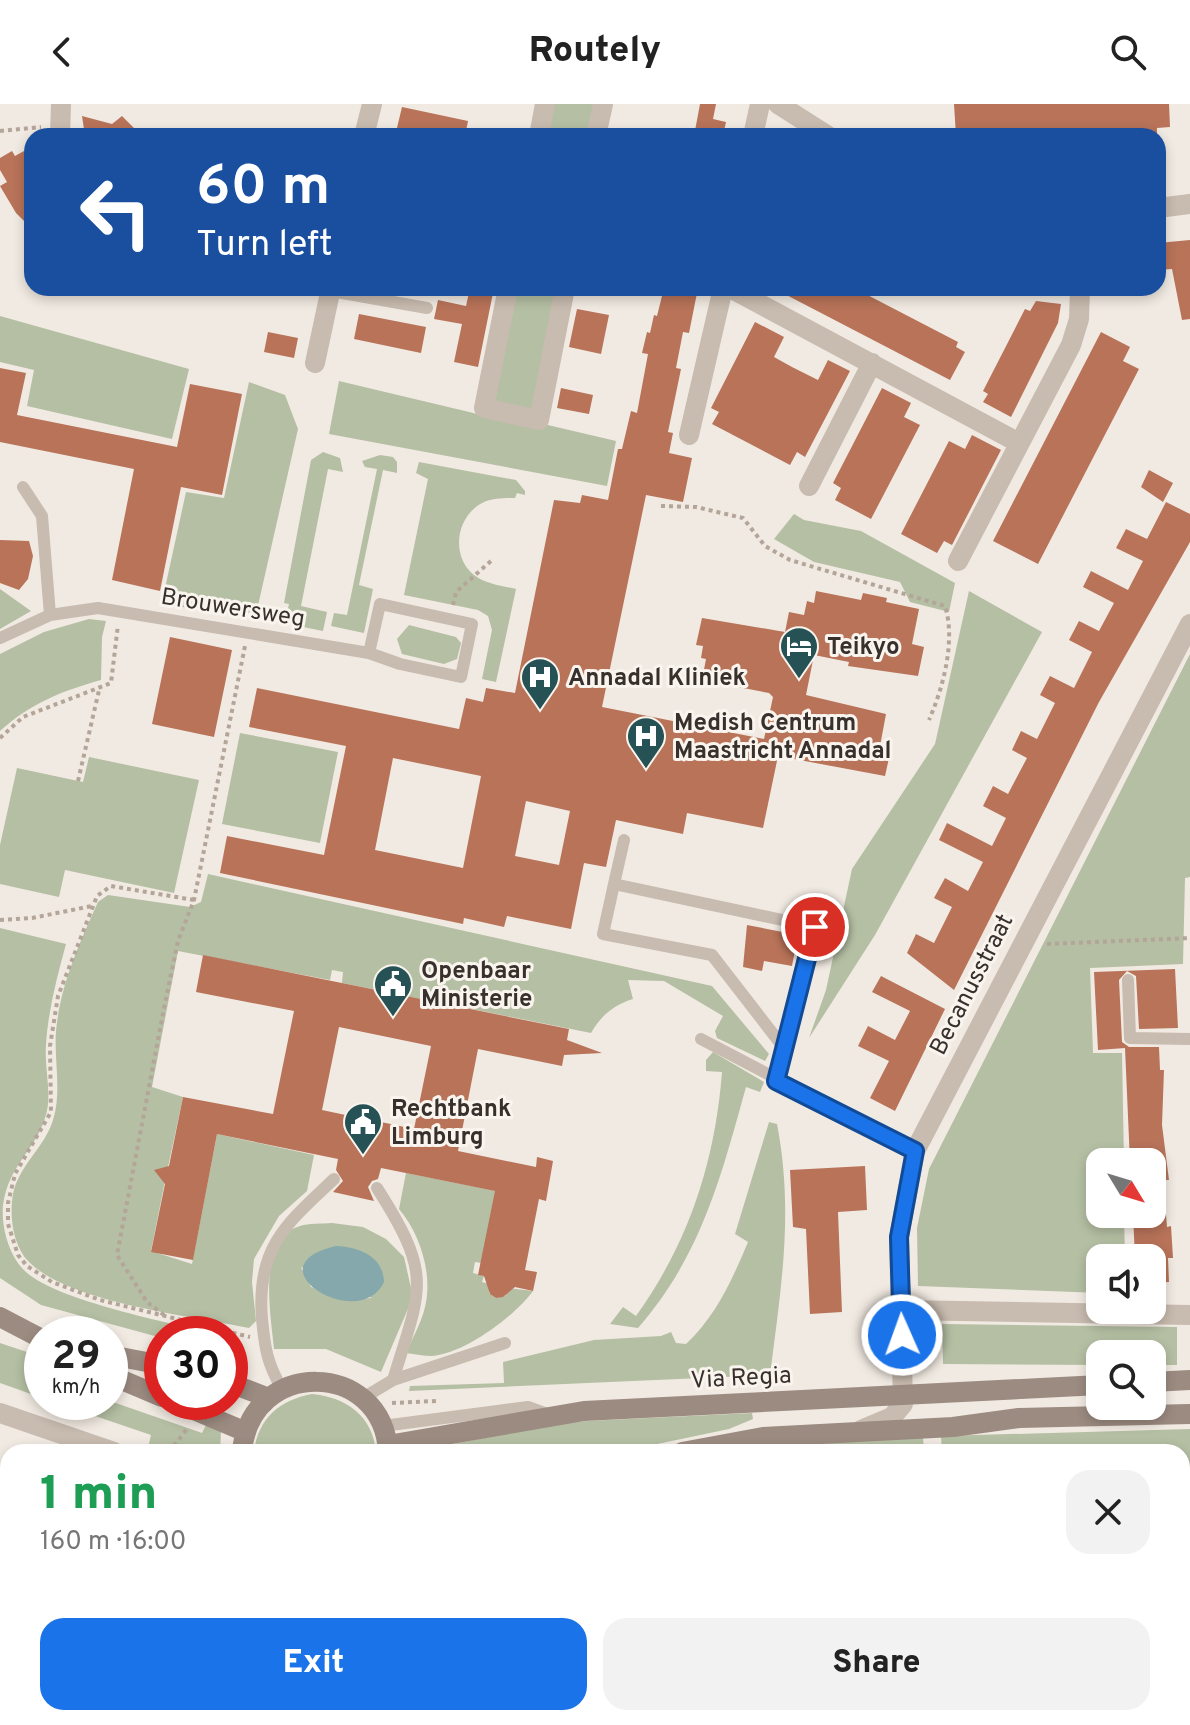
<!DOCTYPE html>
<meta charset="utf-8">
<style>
:root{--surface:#fff;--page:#f2f2f2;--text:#222;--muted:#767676;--accent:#1a73e8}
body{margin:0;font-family:Overpass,sans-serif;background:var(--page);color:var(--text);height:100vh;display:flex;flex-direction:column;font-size:30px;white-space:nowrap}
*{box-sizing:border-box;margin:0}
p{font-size:26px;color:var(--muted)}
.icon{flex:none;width:44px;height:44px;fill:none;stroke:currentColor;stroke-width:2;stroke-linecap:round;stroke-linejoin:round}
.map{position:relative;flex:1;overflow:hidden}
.side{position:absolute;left:0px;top:1340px;width:1190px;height:282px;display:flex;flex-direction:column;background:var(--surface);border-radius:24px 24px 0 0;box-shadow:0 4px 12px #0003}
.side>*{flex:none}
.banner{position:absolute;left:24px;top:24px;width:1142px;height:168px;border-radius:24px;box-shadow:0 4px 12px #0003;background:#1a4fa0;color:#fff;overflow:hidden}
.needle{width:52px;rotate:128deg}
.fabs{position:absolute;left:1086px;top:1044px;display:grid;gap:16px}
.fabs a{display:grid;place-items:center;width:80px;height:80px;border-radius:16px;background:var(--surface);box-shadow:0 4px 12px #0003;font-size:40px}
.speed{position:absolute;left:24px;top:1212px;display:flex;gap:16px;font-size:40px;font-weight:700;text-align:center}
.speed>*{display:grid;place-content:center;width:104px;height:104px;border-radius:50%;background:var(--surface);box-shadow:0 4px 12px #0003;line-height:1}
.speed small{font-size:20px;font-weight:400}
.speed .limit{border:12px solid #d22;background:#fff;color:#111}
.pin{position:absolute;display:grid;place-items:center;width:68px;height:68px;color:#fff;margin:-34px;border:4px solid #fff;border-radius:50%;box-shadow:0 2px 8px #0007}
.me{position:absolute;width:88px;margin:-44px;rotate:358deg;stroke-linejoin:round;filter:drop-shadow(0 0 6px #0008)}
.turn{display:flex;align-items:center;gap:28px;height:168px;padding:0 40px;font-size:36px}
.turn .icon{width:104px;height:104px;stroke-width:2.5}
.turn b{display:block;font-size:56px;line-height:68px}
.round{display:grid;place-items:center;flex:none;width:84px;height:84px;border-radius:24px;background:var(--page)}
.overview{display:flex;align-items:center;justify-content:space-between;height:136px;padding:0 40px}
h1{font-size:48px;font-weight:800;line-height:60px;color:#1e9e55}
.primary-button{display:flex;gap:16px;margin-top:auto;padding:16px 40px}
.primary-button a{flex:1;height:92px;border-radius:24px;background:var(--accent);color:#fff;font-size:32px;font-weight:800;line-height:92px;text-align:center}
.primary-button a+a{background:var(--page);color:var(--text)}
header{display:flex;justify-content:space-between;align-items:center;height:104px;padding:0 40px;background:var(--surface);font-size:36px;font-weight:800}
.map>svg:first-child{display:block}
</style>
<header><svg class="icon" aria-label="back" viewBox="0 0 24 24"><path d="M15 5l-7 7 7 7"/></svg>Routely<svg class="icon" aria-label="search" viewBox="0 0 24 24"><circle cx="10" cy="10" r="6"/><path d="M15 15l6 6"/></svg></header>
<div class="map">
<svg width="1190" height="1621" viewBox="0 0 1190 1621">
<rect width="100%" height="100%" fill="#f1eae2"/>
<path fill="#b5bfa3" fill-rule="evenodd" d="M550 0H599L593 32H543Z
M512 184H562L535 318 616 337 607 382 329 330 339 277 486 312Z
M0 212 189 265 172 335 27 302 34 266 0 258Z
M249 278 285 291 298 325 257 506 241 511 167 501 162 498 186 388 224 394Z
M323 348 340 354 343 368 328 365 301 502 327 508 323 527 293 521 286 513 289 500 284 499 311 356Z
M380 351 393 353 397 358V369L383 366 359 481 373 485 364 529 331 522 334 509 347 511 377 365 365 363 362 357Z
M419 358 516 376 525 387V391L517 389 515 394C505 394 494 394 484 398 456 411 450 452 474 471 486 480 502 482 516 485L496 578 482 575 492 526 488 512 478 506 404 491 428 375 416 369Z
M794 410 804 416 861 427 955 479 949 508 910 498 900 478 814 458 774 435Z
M0 485 31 507 0 525Z
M969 487 1042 528 875 831 809 934 826 886 852 765 935 640Z
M89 515 106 517 102 533 101 576C62 587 31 599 0 627V550L44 528Z
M409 521 456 533 461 539 457 555 444 560 402 550 397 535Z
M1190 550V773L1185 774 1183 860 1090 864 1093 949H1122L1124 1058H1100V1110H1124L1125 1154H1100V1189L918 1182 917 1124 929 1065Z
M240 629 338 648 320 739 222 720Z
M89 653 199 676 174 789 65 766 59 793 0 780V741L17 664 83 678Z
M208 770 712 882 769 950 765 957 717 934 715 927 723 912 664 877 628 876 633 895C613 901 601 912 591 929L457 902 459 892 448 889 445 900 342 879 343 868 332 866 330 876 178 847 152 983 183 993 168 1063 159 1070 165 1077 151 1147 192 1160 217 1030 314 1051 307 1087 279 1112 254 1155 252 1178 256 1217 249 1224C192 1212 70 1199 29 1158 13 1142 9 1112 13 1090 19 1061 45 1043 53 1016 63 985 52 950 57 919 62 877 81 836 98 798L108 791 190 803 201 798Z
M0 824 66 840C57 873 48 907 46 941 44 966 53 991 45 1014 35 1047 9 1060 3 1101 1 1123 9 1153 26 1168 58 1197 171 1219 216 1230H162V1234L41 1201 0 1174Z
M713 948 764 978 760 988 746 983C721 1073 701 1152 638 1224L610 1220 623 1203 636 1212C689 1138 715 1058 722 968L706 967V956Z
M769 1018 777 1020C794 1108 781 1184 770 1271L409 1287 410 1282 504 1279 503 1258 594 1236 661 1232 671 1228 676 1239 686 1240C716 1212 732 1176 748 1138L735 1130Z
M406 1069 506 1089 481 1159 475 1158 473 1169 484 1172 482 1178 489 1180V1189L496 1194 505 1192 508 1184 533 1187C515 1212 464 1250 432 1252 424 1252 415 1250 406 1249 412 1235 420 1221 424 1207 434 1173 421 1131 399 1105Z
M332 1119 363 1123 386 1135 404 1153 413 1193 381 1268 326 1245H274C271 1212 256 1135 300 1122 309 1119 322 1120 332 1119ZM301 1163 372 1194 346 1196 311 1183Z
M942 1220 1177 1223V1261H1152V1250H1100V1261L943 1260Z
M0 1239 42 1253V1294L0 1279Z
M312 1290C346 1293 373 1312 376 1348H254C258 1314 280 1296 312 1290Z
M110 1297 202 1329 208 1317 221 1328 220 1348H147L151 1331 54 1298Z
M752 1309 753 1315 729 1325 619 1348H428L427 1345 567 1318Z
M1190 1325V1358L1182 1359V1348H942L941 1332Z
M923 1333 924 1348H758L771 1340Z
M396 1614H466L457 1621H392Z"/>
<path fill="#84a8ab" d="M336 1142C359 1143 383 1152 384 1178 360 1230 248 1162 336 1142Z"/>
<path fill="#b87359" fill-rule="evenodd" d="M700 0H716L713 15 726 18 723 32H694Z
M954 0H1169L1170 23 1157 24V30L956 32Z
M402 3 468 17 465 32 396 28Z
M82 12 112 20 122 12 137 27V32H85Z
M12 47 15 52 24 47 32 61V125L16 109 0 82 7 78 0 66V54Z
M1190 136V215L1182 216 1172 165 1158 166V139Z
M470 184H494L478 263 454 258 462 220 434 215 438 196 466 202Z
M664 184H698L689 229 683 228 676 264 681 265 668 328 673 329 669 349 692 354 683 398 646 391 602 603 764 635 773 593 769 589 702 576 706 555 701 554 703 542 696 541 702 514 785 528 789 508 804 511 807 497 814 499 816 487 861 496 863 489 887 494 886 498 919 505 912 540 924 543 918 572 848 562 849 558 814 551 806 591 886 610 880 642 891 645 885 672 778 652 763 724 687 709 683 730 616 716 606 763 584 759 571 825 507 812 504 823 464 814 463 820 220 769 227 732 324 751 346 642 249 623 257 584 459 625 466 594 483 598 486 584 515 589 554 396 580 399 582 391 608 396 618 345H622L631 307 637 309 648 250 642 249 647 228 650 229 654 211 657 212ZM393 654 481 672 463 764 375 746ZM526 697 570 707 559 761 515 752Z
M773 184H854L958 238 956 243 965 248 950 276Z
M1036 197 1061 200 1058 219 1011 313 983 298 988 290 983 287 1025 205 1030 207Z
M577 205 609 211 601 250 569 243Z
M359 210 426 223 421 249 354 235Z
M755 218 784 233 774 253 792 263 818 276 828 256 850 267 805 353 797 348 790 361 712 320 719 308 711 304Z
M268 228 298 234 294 254 264 248Z
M1101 228 1130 243 1123 257 1139 265 1038 460 993 437Z
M0 264 26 269 17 311 177 343 190 280 242 290 222 391 181 383 160 487 112 476 134 365 0 338Z
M561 284 593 291 589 310 557 304Z
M882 284 911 299 904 313 920 321 871 415 835 396 841 384 833 379Z
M972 331 1001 346 952 441 944 437 937 449 901 430 949 337 965 345Z
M1149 366 1173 379 1163 398 1141 383Z
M1166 398 1190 410V438L1099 598 954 886 907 849 916 830 934 839 952 803 934 794 945 774 968 787 983 758 939 736 947 719 992 742 1006 714 983 702 993 682 1008 690 1027 654 1012 646 1021 627 1037 635 1055 599 1040 591 1050 572 1074 584 1092 548 1069 536 1079 517 1099 527 1114 499 1083 483 1091 467 1128 486 1143 457 1116 444 1126 425 1147 435Z
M0 436 29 437 33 452 28 475 19 486 0 479Z
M170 533 232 546 214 633 152 620Z
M747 821 798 831 792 862 764 857 762 867 743 863Z
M203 851 569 925 567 936 602 949 564 951 562 962 478 945 458 1047 536 1063 537 1053 553 1057 546 1097 539 1095 525 1166 537 1168 533 1187 515 1183 503 1193 496 1194 490 1190 484 1172 478 1171 495 1087 381 1064 378 1075 372 1077 368 1083 374 1097 333 1088 343 1077 336 1066 338 1055 217 1030 193 1156 151 1148 165 1080 154 1066 169 1062 183 993 273 1010 294 907 196 888ZM339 923 431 942 414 1025 381 1018 378 1007 369 1003 360 1006 355 1013 322 1006Z
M1175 865 1178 924 1139 925 1136 872 1127 867 1119 876 1122 938 1129 943H1159L1160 966H1164L1162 1021 1169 1076H1152V1058H1130L1125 944 1098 946 1094 868Z
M881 872 945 905 895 1007 870 994 889 957 858 942 868 922 895 936 910 907 872 888Z
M865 1062 867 1106 838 1108 842 1208 810 1210 806 1125 793 1123 790 1066Z
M1133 1110H1166L1167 1123 1171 1122 1173 1154H1168L1169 1178 1152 1179V1154H1135Z"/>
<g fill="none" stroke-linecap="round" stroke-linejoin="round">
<path stroke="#b4a599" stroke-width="4" stroke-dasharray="4 4" stroke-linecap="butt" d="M0 27 41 23
M661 402 696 403 743 414 765 442 790 456 945 502C956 537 943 584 929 616
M453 501 456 488 491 457
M0 634 23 613 111 579 118 521
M78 677 100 582
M194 796 111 782 97 792 58 892 50 942 51 1008 15 1070 8 1099V1120L18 1151 27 1162 52 1178 100 1196 250 1233
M0 816 32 814 92 802
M1047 840 1190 834
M164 1211 147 1198 117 1151 165 899 178 837 194 796 245 542
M392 1299 436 1297
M169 1348 187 1325"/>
<path stroke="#c8bbaf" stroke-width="12" d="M331 187 427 204
M23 383 42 412 50 511
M0 534 50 511 98 504 369 549 400 560 461 573 472 520 380 500 369 549
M614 780 624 736
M1128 876 1130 934 1190 935
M701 935 915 1047
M776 977 815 823 614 780 603 830 712 851 784 944
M377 1084C433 1172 422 1182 393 1276
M282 1285C267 1259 265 1245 262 1215 256 1144 286 1120 334 1075
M363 1294 393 1276 505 1239
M383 1322 528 1303 547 1310
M1182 1447 1190 1446
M0 1457 8 1460
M1161 1619 1164 1621
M30 1621 31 1614
M782 1621 784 1614"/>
<path stroke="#c8bbaf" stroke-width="20" d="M778 0 828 32
M60 32 61 0
M364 32 372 0
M539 32 545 0
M596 32 603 0
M753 32 760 0
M1158 104 1190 100
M508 184 484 304 539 316 565 184
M730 184 1019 339
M315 259 331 184
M689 331 723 184
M809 382 872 259
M958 457 1071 241 1079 215 1080 184
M901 1206 1190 1211
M0 1309 114 1348
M861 1326 892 1313 903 1300 899 1133 915 1047 1190 520
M1182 1368 1190 1367
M802 1614 830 1621
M208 1621 212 1614
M286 1621 290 1614
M474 1621 487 1614"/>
<path stroke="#9c8b81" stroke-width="20" d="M0 1213 42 1235
M110 1251 162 1261
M110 1271 162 1293
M1152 1278 1190 1276
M230 1279 269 1294
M175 1298 246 1328
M388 1341 584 1307 1100 1281
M242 1348C250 1254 383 1255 388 1348
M682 1348 763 1333 953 1323 1019 1314 1190 1310
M238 1621 242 1614"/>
</g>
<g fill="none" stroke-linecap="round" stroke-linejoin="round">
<g stroke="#114b97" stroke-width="20">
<path id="route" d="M815 823 776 977 915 1047 899 1133 902 1231"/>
</g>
<use href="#route" stroke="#1a73e8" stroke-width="14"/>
</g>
<defs>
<g id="hotel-pin" transform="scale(2)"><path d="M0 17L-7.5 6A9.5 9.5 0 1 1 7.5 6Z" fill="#265155" stroke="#f9f4ee"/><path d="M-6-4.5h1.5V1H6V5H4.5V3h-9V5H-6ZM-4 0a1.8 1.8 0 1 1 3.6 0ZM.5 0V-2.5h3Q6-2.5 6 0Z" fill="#fff"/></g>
<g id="hospital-pin" transform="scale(2)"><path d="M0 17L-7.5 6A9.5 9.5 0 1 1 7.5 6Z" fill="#265155" stroke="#f9f4ee"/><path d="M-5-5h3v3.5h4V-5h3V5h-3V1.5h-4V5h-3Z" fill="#fff"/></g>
<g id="civic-pin" transform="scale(2)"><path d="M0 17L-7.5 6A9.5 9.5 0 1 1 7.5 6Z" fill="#265155" stroke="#f9f4ee"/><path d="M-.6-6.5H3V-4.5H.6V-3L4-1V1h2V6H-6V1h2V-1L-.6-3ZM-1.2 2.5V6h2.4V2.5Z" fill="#fff"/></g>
</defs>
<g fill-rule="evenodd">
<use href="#hotel-pin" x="799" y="542"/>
<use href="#hospital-pin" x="540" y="573"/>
<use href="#hospital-pin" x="646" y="632"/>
<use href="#civic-pin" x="393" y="880"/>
<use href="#civic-pin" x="363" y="1018"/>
</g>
<g text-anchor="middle" stroke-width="6" stroke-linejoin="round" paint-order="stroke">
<g font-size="24" fill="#38302c" stroke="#f9f4ee">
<text transform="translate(233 503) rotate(9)" y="8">Brouwersweg</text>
<text transform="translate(971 880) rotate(-63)" y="8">Becanusstraat</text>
<text transform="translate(741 1273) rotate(-3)" y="8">Via Regia</text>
</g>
<g font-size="24" font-weight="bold" fill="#38302c" stroke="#f9f4ee" text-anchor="start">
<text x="827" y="550">Teikyo</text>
<text x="568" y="581">Annadal Kliniek</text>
<text x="674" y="626">Medish Centrum<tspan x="674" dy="28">Maastricht Annadal</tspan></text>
<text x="421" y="874">Openbaar<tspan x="421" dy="28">Ministerie</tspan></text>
<text x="391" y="1012">Rechtbank<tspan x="391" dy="28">Limburg</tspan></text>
</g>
</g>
</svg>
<div class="fabs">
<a><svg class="needle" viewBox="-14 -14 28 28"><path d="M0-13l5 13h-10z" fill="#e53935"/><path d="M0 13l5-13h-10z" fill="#767676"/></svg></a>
<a><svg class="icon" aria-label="sound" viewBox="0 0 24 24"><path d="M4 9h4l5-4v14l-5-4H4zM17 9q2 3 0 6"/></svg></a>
<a><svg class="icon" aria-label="search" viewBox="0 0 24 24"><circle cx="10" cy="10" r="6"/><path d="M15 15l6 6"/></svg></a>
</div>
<div class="speed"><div>29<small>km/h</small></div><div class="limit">30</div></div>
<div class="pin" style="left:815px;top:823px;background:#d93025"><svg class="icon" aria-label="arrive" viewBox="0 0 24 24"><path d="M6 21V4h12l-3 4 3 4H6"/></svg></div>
<svg class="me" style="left:902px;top:1231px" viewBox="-20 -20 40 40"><circle r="17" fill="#1a73e8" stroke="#fff" stroke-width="3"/><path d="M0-11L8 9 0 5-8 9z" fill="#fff"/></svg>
<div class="banner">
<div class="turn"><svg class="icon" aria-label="left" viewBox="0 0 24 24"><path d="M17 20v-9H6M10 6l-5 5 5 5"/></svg><div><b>60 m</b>Turn left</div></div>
</div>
<section class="side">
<div class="overview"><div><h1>1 min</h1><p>160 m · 16:00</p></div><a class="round"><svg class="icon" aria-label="close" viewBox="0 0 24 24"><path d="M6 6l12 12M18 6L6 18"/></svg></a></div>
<div class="primary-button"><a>Exit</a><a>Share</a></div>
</section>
</div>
